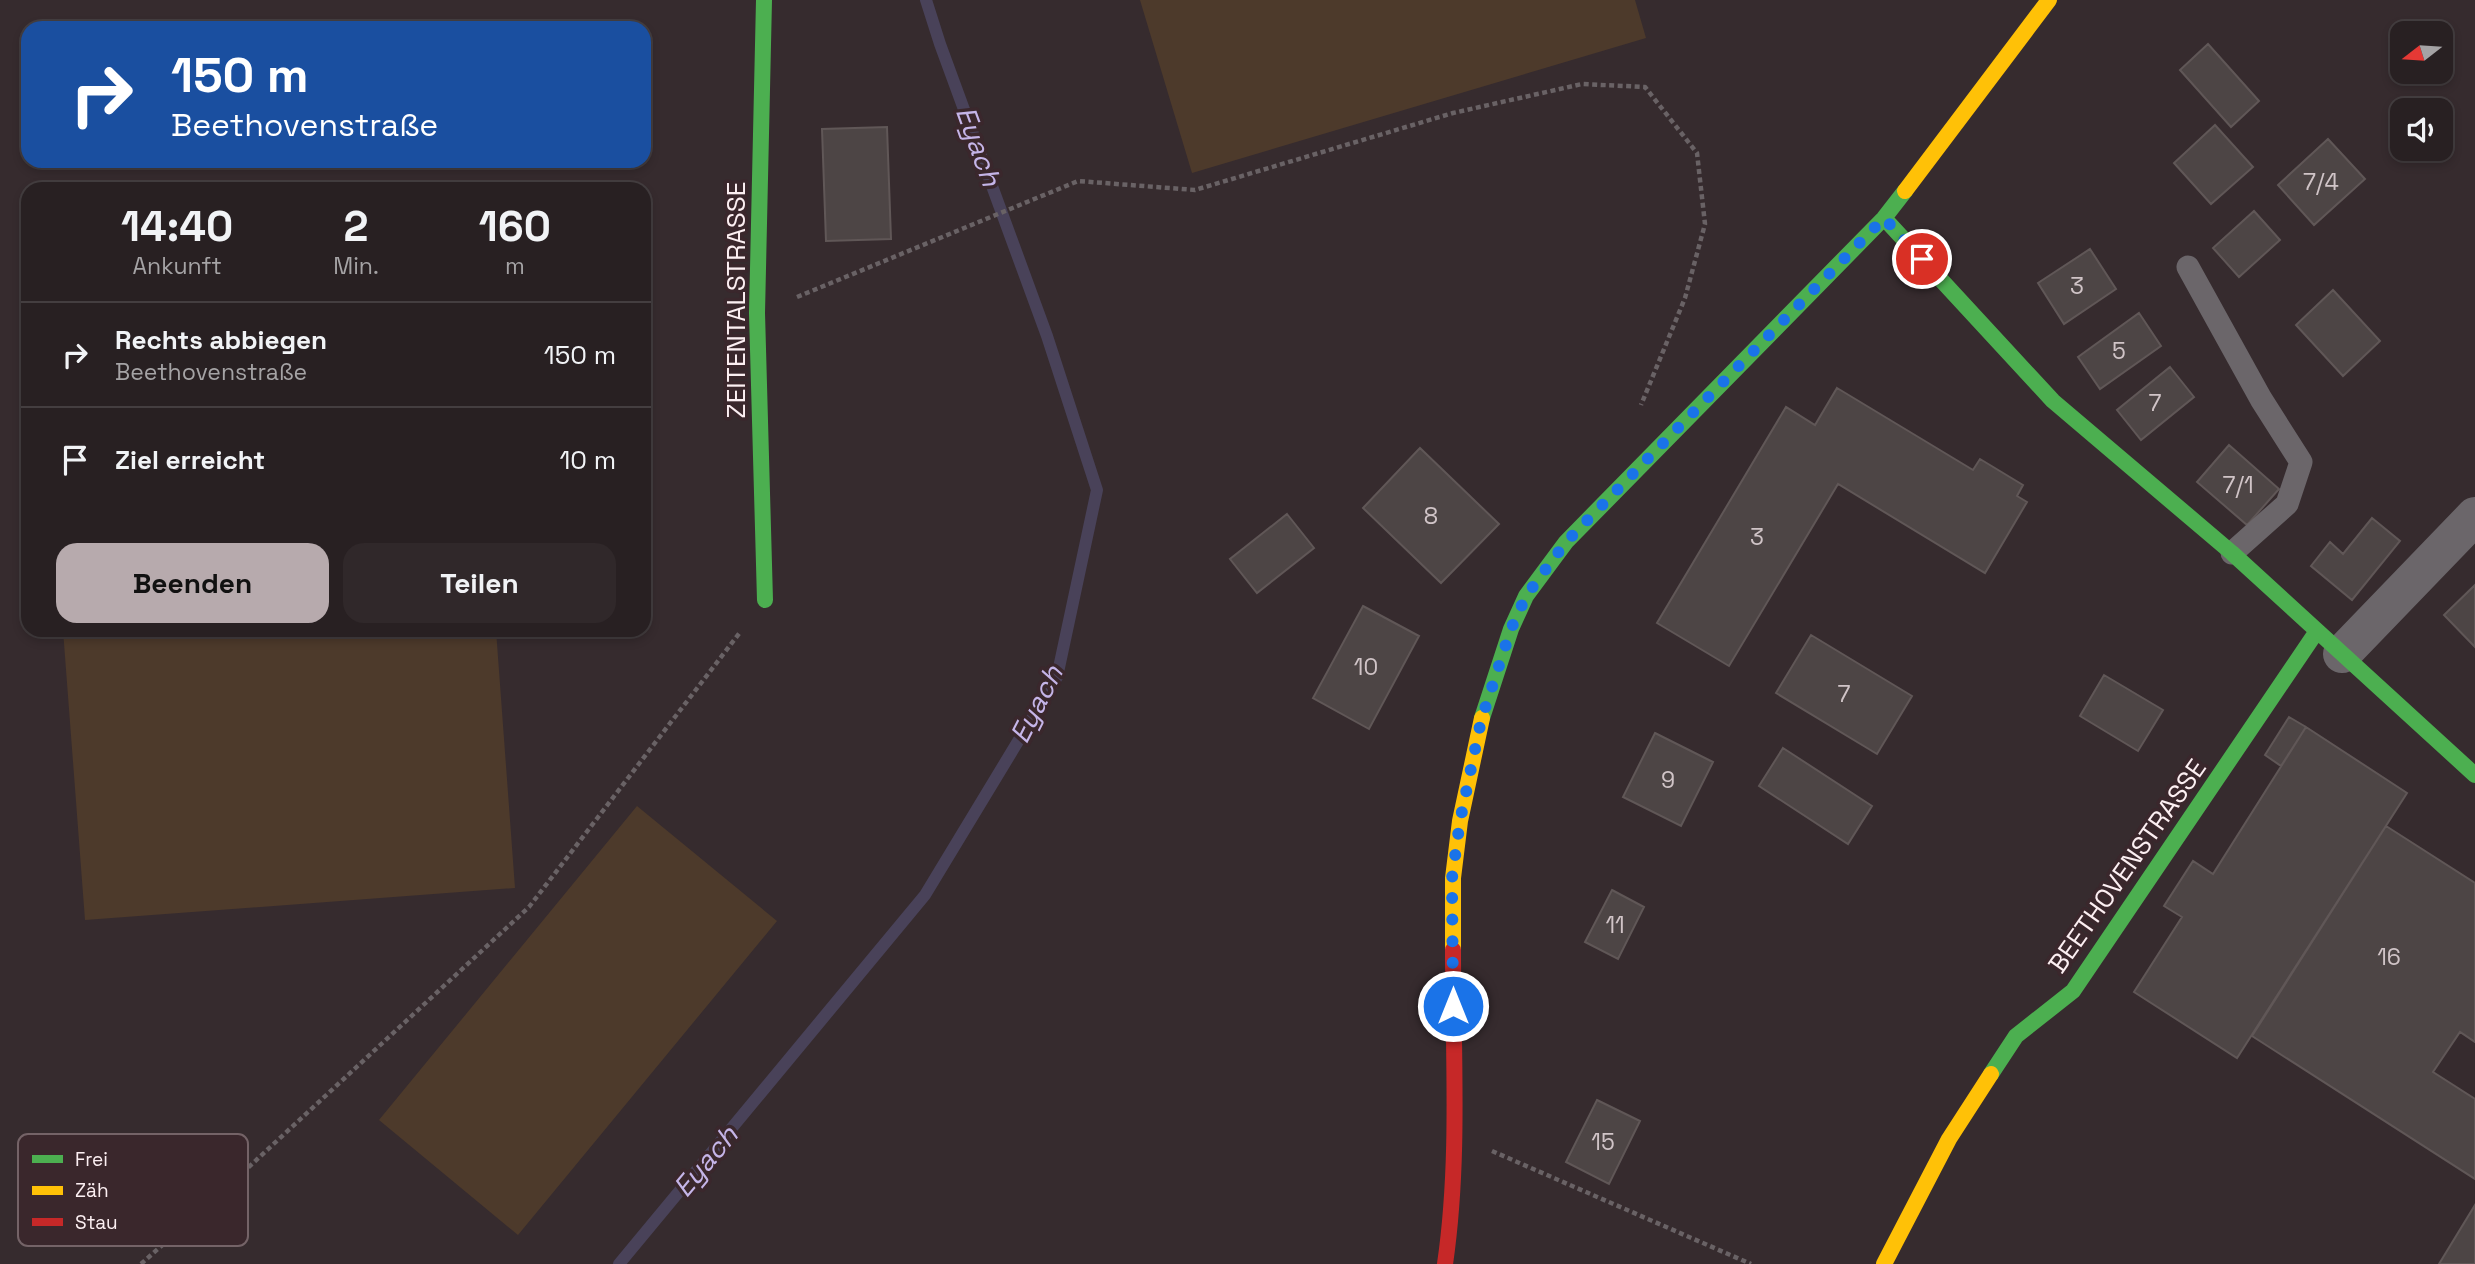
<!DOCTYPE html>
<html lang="de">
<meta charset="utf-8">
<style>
:root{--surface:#282022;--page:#30282a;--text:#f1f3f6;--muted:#a5a3a5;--line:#443e40;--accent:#b7aaad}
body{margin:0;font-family:"Space Grotesk",sans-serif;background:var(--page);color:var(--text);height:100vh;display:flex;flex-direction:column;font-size:26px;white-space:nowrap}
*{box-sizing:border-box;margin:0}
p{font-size:23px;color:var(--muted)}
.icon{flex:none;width:38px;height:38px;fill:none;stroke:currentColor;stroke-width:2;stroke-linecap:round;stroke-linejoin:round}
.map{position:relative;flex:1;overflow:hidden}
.drawer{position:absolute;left:21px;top:182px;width:630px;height:455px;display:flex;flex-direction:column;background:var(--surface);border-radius:21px;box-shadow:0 4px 10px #0003,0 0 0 2px var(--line)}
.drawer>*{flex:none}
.hud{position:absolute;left:21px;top:21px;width:630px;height:147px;border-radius:21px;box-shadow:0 4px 10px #0003,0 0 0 2px var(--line);background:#1a4fa0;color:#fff;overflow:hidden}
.needle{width:46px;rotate:253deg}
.tools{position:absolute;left:2390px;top:21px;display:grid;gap:14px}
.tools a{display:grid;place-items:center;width:63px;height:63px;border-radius:14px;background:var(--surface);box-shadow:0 4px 10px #0003,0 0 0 2px var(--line);font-size:35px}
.pin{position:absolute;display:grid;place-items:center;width:60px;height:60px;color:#fff;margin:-30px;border:4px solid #fff;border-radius:50%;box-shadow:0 2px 7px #0007}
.me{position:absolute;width:77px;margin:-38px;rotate:0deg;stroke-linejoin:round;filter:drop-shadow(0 0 5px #0008)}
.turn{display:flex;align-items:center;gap:24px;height:147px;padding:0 35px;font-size:32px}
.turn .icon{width:91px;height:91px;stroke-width:2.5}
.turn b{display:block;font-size:49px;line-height:60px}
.eta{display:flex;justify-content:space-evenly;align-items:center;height:119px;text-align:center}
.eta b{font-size:42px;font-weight:700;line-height:49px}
.cta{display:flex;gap:14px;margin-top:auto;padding:14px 35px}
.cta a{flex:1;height:80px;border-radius:21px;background:var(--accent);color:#111;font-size:28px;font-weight:700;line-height:80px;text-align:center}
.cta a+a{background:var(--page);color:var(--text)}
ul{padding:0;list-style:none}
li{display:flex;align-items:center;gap:21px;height:105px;padding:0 35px;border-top:2px solid var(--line)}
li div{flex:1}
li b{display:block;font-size:26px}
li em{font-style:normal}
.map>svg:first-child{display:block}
</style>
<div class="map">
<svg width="2475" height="1264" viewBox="0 0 2475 1264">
<rect width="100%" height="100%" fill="#362b2e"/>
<path fill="#4d3a2b" d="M1140 0H1635L1646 38 1192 173Z
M463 180V189H334Z
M63 630H496L515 888 85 920Z
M637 806 777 921 518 1235 379 1120Z"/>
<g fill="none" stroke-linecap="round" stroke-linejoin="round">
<path stroke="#494259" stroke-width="12" d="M619 1264 925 895 1057 677 1097 490 1047 336 940 44 926 0"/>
</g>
<path fill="#4d4545" stroke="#605757" stroke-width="2" d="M2208 44 2259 101 2231 127 2180 70Z
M2215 125 2253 167 2211 204 2174 163Z
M887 127 891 239 826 241 822 129Z
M2328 139 2365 179 2314 225 2278 185Z
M2254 211 2280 240 2239 277 2213 248Z
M2090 249 2116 289 2064 324 2038 283Z
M2333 290 2380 341 2343 376 2296 325Z
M2139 313 2161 346 2100 389 2078 357Z
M2170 367 2194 397 2141 440 2117 410Z
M1837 388 1973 470 1980 459 2023 485 2017 496 2027 502 1985 573 1838 484 1729 666 1657 623 1786 407 1815 425Z
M2229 445 2279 489 2247 525 2197 482Z
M1420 448 1499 524 1441 583 1363 508Z
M1287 514 1314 548 1257 593 1230 559Z
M2372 518 2400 541 2352 600 2311 566 2330 542 2343 554Z
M2475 585V647L2444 615Z
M1363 606 1419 636 1369 729 1313 698Z
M1811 635 1912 696 1877 754 1776 693Z
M2104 675 2163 710 2138 751 2080 716Z
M2289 717 2306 727 2281 766 2265 755Z
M2306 727 2407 793 2237 1058 2134 992 2182 917 2164 906 2193 861 2213 874Z
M1655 733 1713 762 1681 826 1623 797Z
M1783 748 1872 806 1848 844 1759 786Z
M2386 826 2475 883V1042L2460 1032 2433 1072 2475 1099V1179L2252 1036Z
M1612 890 1644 907 1618 959 1585 942Z
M1597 1100 1640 1121 1609 1184 1566 1162Z
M2475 1205V1264H2439Z"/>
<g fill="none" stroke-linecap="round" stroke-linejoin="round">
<path stroke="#696265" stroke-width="4.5" stroke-dasharray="5 3.5" stroke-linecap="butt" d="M797 297 1078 181 1195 190 1453 113 1582 84 1645 87 1697 153 1705 224 1685 298 1641 405
M1492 1151 1751 1264
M141 1264 224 1190 529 907 741 631"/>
<path stroke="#6b666a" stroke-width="23" d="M2188 267 2261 399 2301 462 2287 504 2232 553"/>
<path stroke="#6b666a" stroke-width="38" d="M2342 654 2475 516"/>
<path stroke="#4caf50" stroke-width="16" d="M764 0 757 313 765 600
M1884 218 2053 401 2232 553 2475 775
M1482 718 1511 629 1526 596 1566 542 1884 218 1905 191
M1991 1074 2016 1036 2073 991 2317 631"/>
<path stroke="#ffc107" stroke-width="16" d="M1905 191 2049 0
M1453 950V878L1460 821 1482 718
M1884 1264 1949 1139 1991 1074"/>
<path stroke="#c62828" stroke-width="16" d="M1445 1264C1460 1161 1453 1054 1453 950"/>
</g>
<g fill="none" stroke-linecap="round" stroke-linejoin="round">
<path stroke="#1a73e8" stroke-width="12" stroke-dasharray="0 21.6" d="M1453 1006 1452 878 1460 821 1481 721 1511 629 1526 596 1566 542 1884 218 1922 259"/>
</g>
<g text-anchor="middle" stroke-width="7" stroke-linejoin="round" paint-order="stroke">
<g font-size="23" fill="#d0c4c7">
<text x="2321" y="190">7/4</text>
<text x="2077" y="294">3</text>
<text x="2119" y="359">5</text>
<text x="2155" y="411">7</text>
<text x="2238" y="493">7/1</text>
<text x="1431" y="524">8</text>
<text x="1757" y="545">3</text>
<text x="1366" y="675">10</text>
<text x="1844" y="702">7</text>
<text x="1668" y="788">9</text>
<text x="1615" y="933">11</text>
<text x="2389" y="965">16</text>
<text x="1603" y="1150">15</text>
</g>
<g font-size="26" fill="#fceff2" stroke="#3a272c">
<text transform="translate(736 300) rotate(-90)" y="9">ZEITENTALSTRASSE</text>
<text transform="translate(2127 866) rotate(-55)" y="9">BEETHOVENSTRASSE</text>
</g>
<g font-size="28" font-style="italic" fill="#c5b5e8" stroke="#3a272c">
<text transform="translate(979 146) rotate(70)" y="10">Eyach</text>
<text transform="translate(1036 704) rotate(-63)" y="10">Eyach</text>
<text transform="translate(705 1161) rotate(-50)" y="10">Eyach</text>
</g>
</g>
<rect x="18" y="1134" width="230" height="112" rx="10" fill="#3a272c" stroke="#746367" stroke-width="2"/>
<rect x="32" y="1155" width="31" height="8" fill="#4caf50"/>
<rect x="32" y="1186" width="31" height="9" fill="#ffc107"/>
<rect x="32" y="1218" width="31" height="8" fill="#c62828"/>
<g font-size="19" fill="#fceff2">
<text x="75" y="1166">Frei</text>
<text x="75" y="1197">Zäh</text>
<text x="75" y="1229">Stau</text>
</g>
</svg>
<div class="tools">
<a><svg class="needle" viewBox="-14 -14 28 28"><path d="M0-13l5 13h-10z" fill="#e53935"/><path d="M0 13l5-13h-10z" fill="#a5a3a5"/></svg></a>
<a><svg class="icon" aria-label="sound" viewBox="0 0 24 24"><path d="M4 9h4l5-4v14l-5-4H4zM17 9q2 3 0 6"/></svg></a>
</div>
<div class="pin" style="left:1922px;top:259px;background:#d93025"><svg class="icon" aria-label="arrive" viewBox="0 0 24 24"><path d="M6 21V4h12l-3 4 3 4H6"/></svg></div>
<svg class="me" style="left:1453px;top:1006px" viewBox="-20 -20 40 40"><circle r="17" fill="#1a73e8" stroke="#fff" stroke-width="3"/><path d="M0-11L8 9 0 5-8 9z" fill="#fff"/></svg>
<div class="hud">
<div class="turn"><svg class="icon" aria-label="right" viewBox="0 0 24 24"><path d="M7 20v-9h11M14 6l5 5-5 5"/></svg><div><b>150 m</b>Beethovenstraße</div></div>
</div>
<section class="drawer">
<div class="eta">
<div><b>14:40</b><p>Ankunft</p></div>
<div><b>2</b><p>Min.</p></div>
<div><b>160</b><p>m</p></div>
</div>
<ul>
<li><svg class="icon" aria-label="right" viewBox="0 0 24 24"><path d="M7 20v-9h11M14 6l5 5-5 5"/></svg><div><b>Rechts abbiegen</b><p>Beethovenstraße</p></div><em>150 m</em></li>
<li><svg class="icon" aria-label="arrive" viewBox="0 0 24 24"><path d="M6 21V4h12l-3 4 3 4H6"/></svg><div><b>Ziel erreicht</b></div><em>10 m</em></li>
</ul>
<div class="cta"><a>Beenden</a><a>Teilen</a></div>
</section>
</div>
